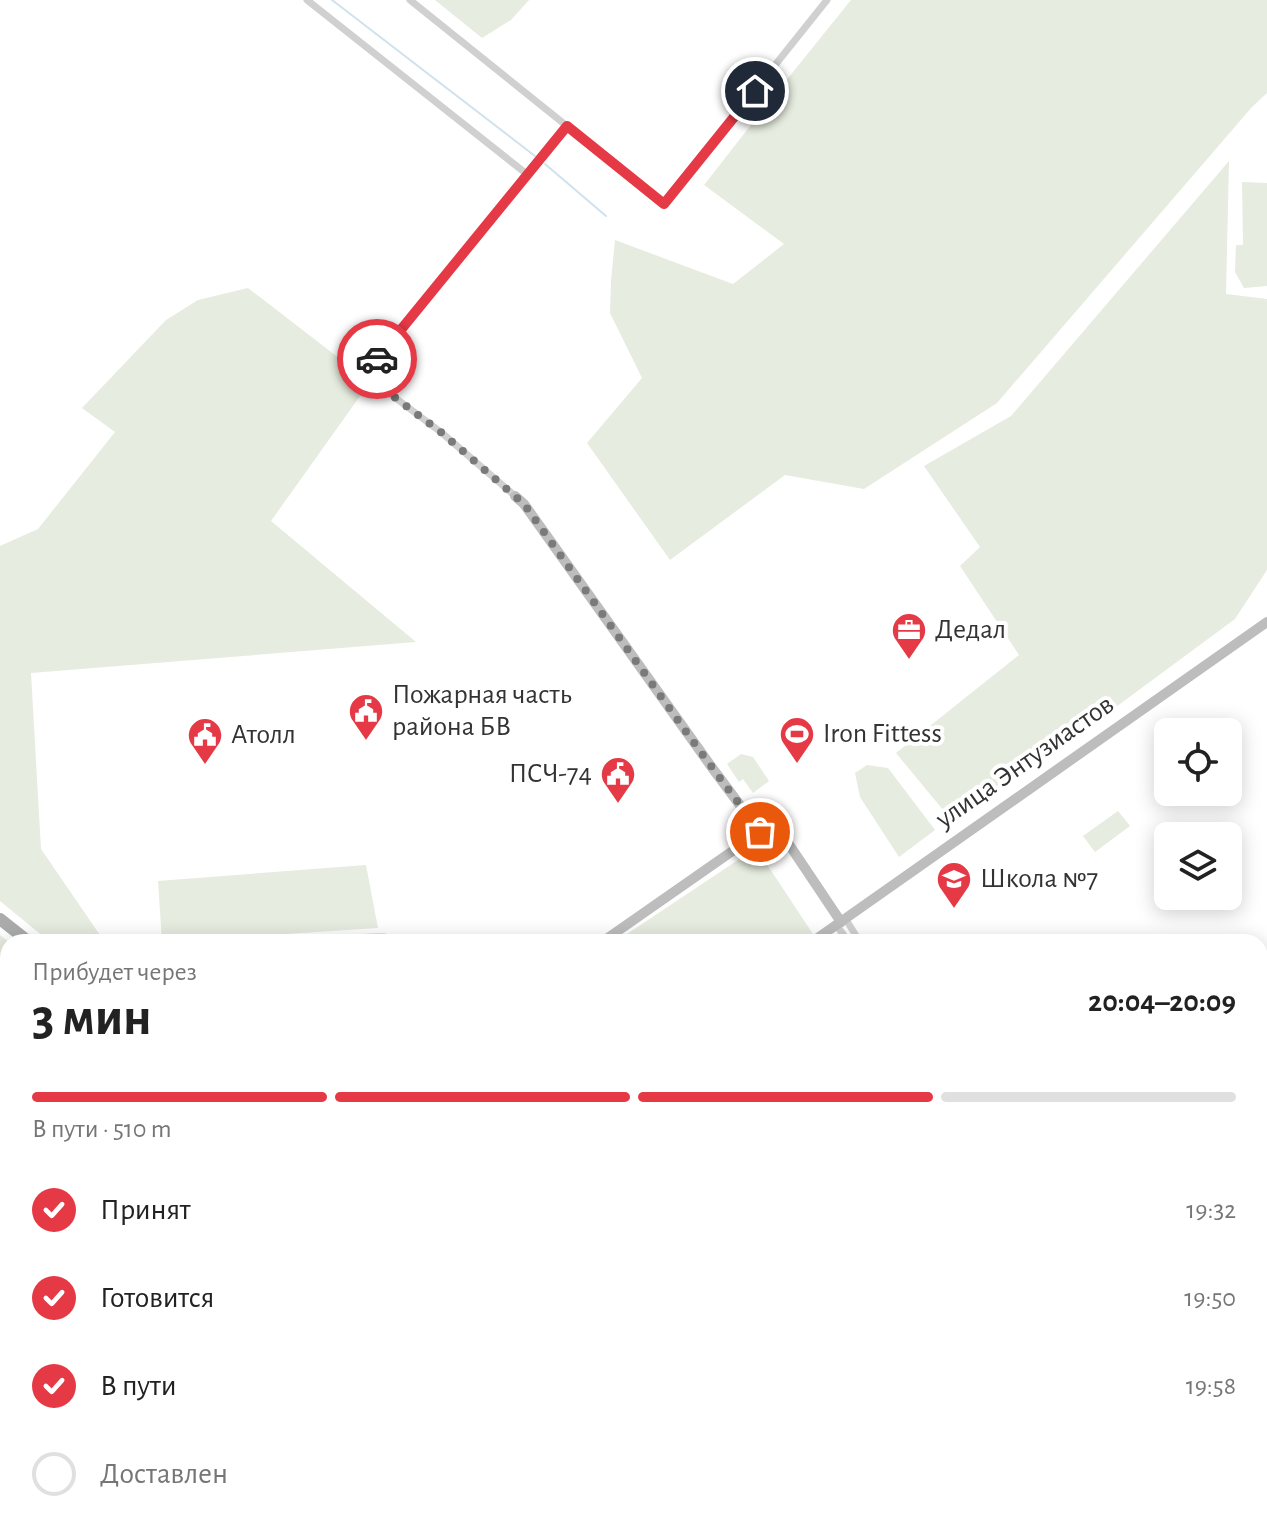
<!DOCTYPE html>
<html lang="ru">
<meta charset="utf-8">
<style>
:root{--surface:#fff;--page:#f2f2f2;--text:#222;--muted:#767676;--line:#e0e0e0;--accent:#e63946}
body{margin:0;font-family:"Alegreya Sans",sans-serif;background:var(--page);color:var(--text);height:100vh;display:flex;flex-direction:column;font-size:30px;white-space:nowrap}
*{box-sizing:border-box;margin:0}
p{font-size:26px;color:var(--muted)}
.icon{flex:none;width:44px;height:44px;fill:none;stroke:currentColor;stroke-width:2;stroke-linecap:round;stroke-linejoin:round}
.map{position:relative;flex:1;overflow:hidden}
.side{position:absolute;left:0px;top:934px;width:1268px;height:602px;display:flex;flex-direction:column;background:var(--surface);border-radius:24px 24px 0 0;box-shadow:0 4px 20px #0003}
.side>*{flex:none}
.fabs{position:absolute;left:1154px;top:718px;display:grid;gap:16px}
.fabs a{display:grid;place-items:center;width:88px;height:88px;border-radius:12px;background:var(--surface);box-shadow:0 4px 20px #0003;font-size:40px}
.pin{position:absolute;display:grid;place-items:center;width:68px;height:68px;color:#fff;margin:-34px;border:4px solid #fff;border-radius:50%;box-shadow:0 2px 8px #0007}
.courier{position:absolute;display:grid;place-items:center;width:80px;height:80px;margin:-40px;border:6px solid #e63946;border-radius:50%;background:#fff;color:#222;box-shadow:0 2px 10px #0007}
.headline em{font-style:normal;font-weight:600}
.headline div{display:flex;flex-direction:column-reverse}
.headline{display:flex;align-items:center;justify-content:space-between;height:136px;padding:0 32px}
h1{font-size:52px;font-weight:600;line-height:60px}
.bar{display:grid;grid-template-columns:repeat(4,1fr);gap:12px 8px;align-content:center;height:96px;padding:0 32px}
.bar i{height:10px;border-radius:6px;background:var(--line)}
.bar .on{background:var(--accent)}
.bar p{grid-column:span 4}
ol{padding:0 32px;list-style:none}
li{display:flex;align-items:center;gap:24px;height:88px}
li p{margin-inline-start:auto}
li .icon{padding:8px;border-radius:50%;background:var(--accent);color:#fff;stroke-width:4}
li:last-child{color:var(--muted)}
li i{width:44px;height:44px;border:4px solid var(--line);border-radius:50%}
.map>svg:first-child{display:block}
</style>
<div class="map">
<svg width="1267" height="1535" viewBox="0 0 1267 1535">
<rect width="100%" height="100%" fill="#fff"/>
<!-- green -->
<g fill="#e6ecdf">
<polygon points="435,0 529,0 511,20 482,38"/>
<polygon points="851,0 1267,0 1267,93 1252,107 997,403 864,489 785,475 670,560 587,443 642,378 610,313 611,281 615,240 733,284 784,244 704,185 772,98"/>
<polygon points="1229,161 1226,294 1267,299 1267,570 1235,619 1101,718 953,822 896,753 1019,655 960,566 980,547 924,466 1011,416"/>
<polygon points="1242,182 1267,183 1267,286 1244,288 1235,272 1236,245 1243,245"/>
<polygon points="248,288 370,382 271,521 416,642 31,673 41,849 102,938 90,942 50,942 0,901 0,546 38,529 115,432 82,408 166,320 198,300"/>
<polygon points="741,754 753,757 769,781 753,793 743,779 739,782 727,764"/>
<polygon points="867,765 888,768 935,830 899,857 860,797 855,773"/>
<polygon points="1118,811 1130,826 1095,852 1083,836"/>
<polygon points="756,848 813,934 802,942 615,942"/>
<polygon points="366,865 378,928 162,942 158,881"/>
<polygon points="0,935 9,942 8,1528 93,1528 82,1535 0,1535"/>
</g>
<g fill="none" stroke-linecap="round" stroke-linejoin="round">
<!-- stream -->
<g stroke="#cfe2ee" stroke-width="2">
<polyline points="332,0 535,156"/>
<polyline points="545,164 606,216"/>
<polyline points="0,1532 2,1535"/>
</g>
<!-- street -->
<g stroke="#d0d0d0" stroke-width="7">
<polyline points="307,0 528,175"/>
<polyline points="410,0 664,204 827,0"/>
<polyline points="515,496 442,433 365,375 567,126"/>
<polyline points="845,918 860,942"/>
<polyline points="836,925 849,942"/>
<polyline points="264,942 374,937 385,937 391,942"/>
<polyline points="1260,1504 1267,1507"/>
<polyline points="301,1535 311,1528"/>
</g>
<!-- secondary -->
<g stroke="#bdbdbd" stroke-width="10">
<polyline points="515,496 524,504 713,769 760,832"/>
<polyline points="602,942 774,822 841,922"/>
<polyline points="812,942 1267,622"/>
<polyline points="1260,1322 1267,1317"/>
<polyline points="957,1535 968,1528"/>
</g>
<!-- primary -->
<g stroke="#ababab" stroke-width="12">
<polyline points="0,919 29,942"/>
<polyline points="458,1528 463,1535"/>
</g>
</g>
<g fill="none" stroke-linecap="round" stroke-linejoin="round">
<!-- done -->
<polyline stroke="#7a7a7a" stroke-width="8" stroke-dasharray="0 14.4" points="377,359 365,375 442,433 524,504 697,747 760,832"/>
<!-- route -->
<polyline stroke="#e63946" stroke-width="10" points="377,359 567,126 664,204 755,91"/>
</g>
<!-- icons -->
<defs>
<g id="office-pin" transform="scale(1.8)"><path d="M0 17L-7.5 6A9.5 9.5 0 1 1 7.5 6Z" fill="#e63946" stroke="#fff"/><path d="M-6-3h4V-5.5h4V-3h4V5H-6ZM-1-4.5V-3h2v-1.5ZM-6 0V1H6V0Z" fill="#fff"/></g>
<g id="civic-pin" transform="scale(1.8)"><path d="M0 17L-7.5 6A9.5 9.5 0 1 1 7.5 6Z" fill="#e63946" stroke="#fff"/><path d="M-.6-6.5H3V-4.5H.6V-3L4-1V1h2V6H-6V1h2V-1L-.6-3ZM-1.2 2.5V6h2.4V2.5Z" fill="#fff"/></g>
<g id="stadium-pin" transform="scale(1.8)"><path d="M0 17L-7.5 6A9.5 9.5 0 1 1 7.5 6Z" fill="#e63946" stroke="#fff"/><path d="M0-5a6.5 5 0 1 0 0 10a6.5 5 0 1 0 0-10ZM-3.5-1.8h7v3.6h-7Z" fill="#fff"/></g>
<g id="school-pin" transform="scale(1.8)"><path d="M0 17L-7.5 6A9.5 9.5 0 1 1 7.5 6Z" fill="#e63946" stroke="#fff"/><path d="M0-5L7-2L0 1L-7-2ZM-4 1L0 2.5L4 1V4Q0 6-4 4Z" fill="#fff"/></g>
</defs>
<g fill-rule="evenodd">
<use href="#office-pin" x="909" y="630"/>
<use href="#civic-pin" x="366" y="711"/>
<use href="#stadium-pin" x="797" y="734"/>
<use href="#civic-pin" x="205" y="735"/>
<use href="#civic-pin" x="618" y="774"/>
<use href="#school-pin" x="954" y="879"/>
</g>
<g text-anchor="middle" dominant-baseline="central" stroke-width="8" stroke-linejoin="round" paint-order="stroke">
<!-- poi labels -->
<g font-size="28" fill="#333" stroke="#fff" text-anchor="start">
<text x="935" y="630">Дедал</text>
<text x="392" y="695">Пожарная часть<tspan x="392" dy="32">района БВ</tspan></text>
<text x="823" y="734">Iron Fittess</text>
<text x="231" y="735">Атолл</text>
<text x="592" y="774" text-anchor="end">ПСЧ-74</text>
<text x="980" y="879">Школа №7</text>
</g>
<!-- street labels -->
<g font-size="28" fill="#333" stroke="#fff">
<text transform="translate(1025 762) rotate(-35)">улица Энтузиастов</text>
</g>
</g>
</svg>
<div class="fabs">
<a><svg class="icon" aria-label="locate" viewBox="0 0 24 24"><circle cx="12" cy="12" r="6"/><path d="M12 2v4M12 18v4M2 12h4M18 12h4"/></svg></a>
<a><svg class="icon" aria-label="layers" viewBox="0 0 24 24"><path d="M12 4l9 5-9 5-9-5zM3 14l9 5 9-5"/></svg></a>
</div>
<div class="pin" style="left:760px;top:832px;background:#ea580c"><svg class="icon" aria-label="bag" viewBox="0 0 24 24"><path d="M5 8h14l-1 12H6zM9 8a3 3 0 0 1 6 0"/></svg></div>
<div class="pin" style="left:755px;top:91px;background:#1f2937"><svg class="icon" aria-label="home" viewBox="0 0 24 24"><path d="M3 11l9-7 9 7M6 9v11h12V9"/></svg></div>
<div class="courier" style="left:377px;top:359px"><svg class="icon" aria-label="car" viewBox="0 0 24 24"><path d="M5 17H2v-5l4-1 3-4h7l3 4 3 1v5h-3M9 17h6M6 11h13"/><circle cx="7" cy="17" r="2"/><circle cx="17" cy="17" r="2"/></svg></div>
<section class="side">
<div class="headline"><div><h1>3 мин</h1><p>Прибудет через</p></div><em>20:04–20:09</em></div>
<div class="bar"><i class="on"></i><i class="on"></i><i class="on"></i><i></i><p>В пути · 510 m</p></div>
<ol>
<li><svg class="icon" aria-label="check" viewBox="0 0 24 24"><path d="M5 12l5 5 9-10"/></svg>Принят<p>19:32</p></li>
<li><svg class="icon" aria-label="check" viewBox="0 0 24 24"><path d="M5 12l5 5 9-10"/></svg>Готовится<p>19:50</p></li>
<li><svg class="icon" aria-label="check" viewBox="0 0 24 24"><path d="M5 12l5 5 9-10"/></svg>В пути<p>19:58</p></li>
<li><i></i>Доставлен</li>
</ol>
</section>
</div>
